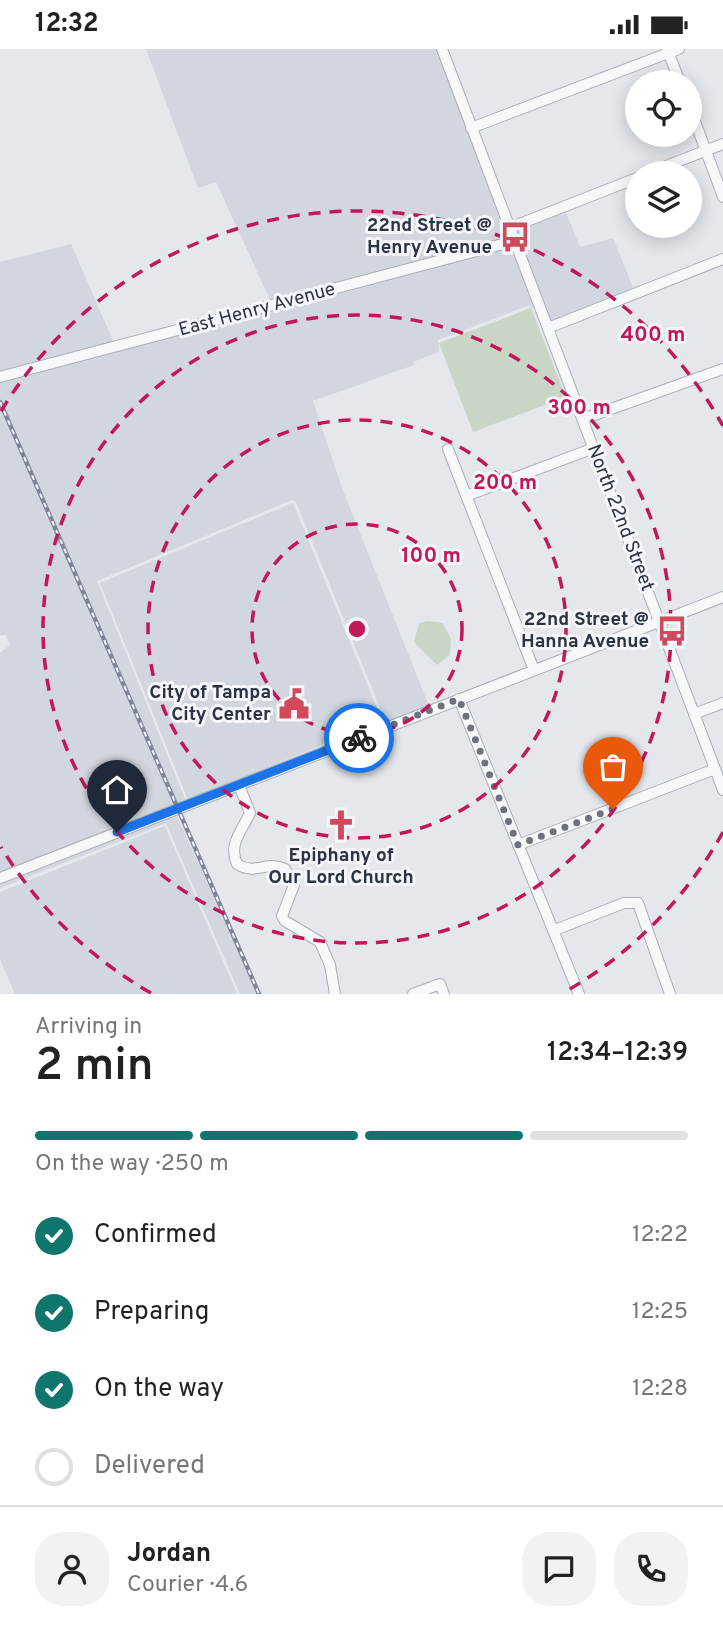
<!DOCTYPE html>
<meta charset="utf-8">
<style>
:root{--surface:#fff;--page:#f2f2f2;--text:#222;--muted:#767676;--line:#e0e0e0;--accent:#0f766e}
body{margin:0;font-family:Overpass,sans-serif;background:var(--page);color:var(--text);height:100vh;display:flex;flex-direction:column;font-size:26px;white-space:nowrap}
*{box-sizing:border-box;margin:0}
p{font-size:23px;color:var(--muted)}
.icon{flex:none;width:38px;height:38px;fill:none;stroke:currentColor;stroke-width:2;stroke-linecap:round;stroke-linejoin:round}
.map{position:relative;height:945px;overflow:hidden}
.side{display:flex;flex-direction:column;background:var(--surface);flex:1}
.side>*{flex:none}
.tools{position:absolute;left:625px;top:21px;display:grid;gap:14px}
.tools a{display:grid;place-items:center;width:77px;height:77px;border-radius:50%;background:var(--surface);box-shadow:0 4px 18px #0003;font-size:35px}
.pin{position:absolute;display:grid;place-items:center;width:60px;height:60px;color:#fff;margin:-72px -30px;border-radius:50% 50% 50% 0;rotate:-45deg;box-shadow:0 0 7px #0007}
.pin .icon{rotate:45deg}
.courier{position:absolute;display:grid;place-items:center;width:70px;height:70px;margin:-35px;border:5px solid #1a73e8;border-radius:50%;background:#fff;color:#222;box-shadow:0 2px 9px #0007}
.summary em{font-style:normal;font-weight:600}
.summary div{display:flex;flex-direction:column-reverse}
.summary{display:flex;align-items:center;justify-content:space-between;height:119px;padding:0 35px}
h1{font-size:46px;font-weight:600;line-height:52px}
.bar{display:grid;grid-template-columns:repeat(4,1fr);gap:10px 7px;align-content:center;height:84px;padding:0 35px}
.bar i{height:9px;border-radius:5px;background:var(--line)}
.bar .active{background:var(--accent)}
.bar p{grid-column:span 4}
.line{display:flex;align-items:center;gap:18px;padding:0 35px;border-top:2px solid var(--line)}
.line div{flex:1}
.round{display:grid;place-items:center;flex:none;width:74px;height:74px;border-radius:28px;background:var(--page)}
ol{padding:0 35px;list-style:none}
li{display:flex;align-items:center;gap:21px;height:77px}
li p{margin-inline-start:auto}
li .icon{padding:7px;border-radius:50%;background:var(--accent);color:#fff;stroke-width:4}
li:last-child{color:var(--muted)}
li i{width:38px;height:38px;border:4px solid var(--line);border-radius:50%}
.status{display:flex;justify-content:space-between;align-items:center;height:49px;padding:0 35px;background:var(--surface);direction:ltr}
.status svg{height:19px;fill:currentColor}
.map>svg:first-child{display:block}
</style>
<div class="status"><b>12:32</b><svg viewBox="0 0 49 12"><path d="M0 12V9h3v3zM5 12V6h3v6zM10 12V3h3v9zM15 12V0h3v12zM26 1h20v11H26zM47 4h2v5h-2z"/></svg></div>
<div class="map">
<svg width="723" height="945" viewBox="0 0 723 945">
<rect width="100%" height="100%" fill="#e4e7ec"/>
<!-- built -->
<g fill="#d2d6de">
<polygon points="146,0 438,0 509,189 271,253 216,133 198,139"/>
<polygon points="565,161 580,198 613,189 634,241 551,273 514,181"/>
<polygon points="71,195 114,294 0,324 0,213"/>
<polygon points="512,197 538,264 530,256 438,291 439,303 413,313 414,316 313,352 342,439 429,657 384,674 385,671 296,453 292,451 97,532 186,752 0,824 0,604 10,596 6,586 0,587 0,332"/>
<polygon points="293,454 382,671 188,751 100,534"/>
<polygon points="176,765 258,945 240,945 166,774 0,839 0,833"/>
<polygon points="165,777 237,945 15,945 0,910 0,843"/>
</g>
<!-- green -->
<g fill="#c9d6c5">
<polygon points="531,259 566,348 473,383 439,294"/>
<polygon points="428,572 443,574 451,590 450,606 437,616 414,593 419,574"/>
</g>
<g fill="none" stroke-linecap="round" stroke-linejoin="round">
<!-- minor casing -->
<g stroke="#a9aeb7" stroke-width="12">
<g id="minor">
<polyline points="442,0 723,741"/>
<polyline points="667,0 680,33"/>
<polyline points="690,59 723,148"/>
<polyline points="471,79 679,0"/>
<polyline points="648,124 723,95"/>
<polyline points="509,179 637,129"/>
<polyline points="548,279 723,210"/>
<polyline points="0,328 514,192"/>
<polyline points="583,370 723,320"/>
<polyline points="448,400 534,621"/>
<polyline points="466,447 594,399"/>
<polyline points="459,650 579,945"/>
<polyline points="694,665 723,654"/>
<path d="M239,736L250,764C242,782 228,795 237,815C256,827 266,811 285,820L294,836L282,867L285,872L320,893L330,916L335,945"/>
<polyline points="518,796 715,720"/>
<polyline points="0,829 723,548"/>
<polyline points="555,881 624,854 638,854 670,945"/>
<polyline points="413,945 440,935 444,945"/>
</g>
</g>
<!-- minor -->
<use href="#minor" stroke="#f7f8fa" stroke-width="10"/>
<!-- rail casing -->
<g stroke="#7d8696" stroke-width="4.5">
<polyline id="rail" points="0,353 259,945"/>
</g>
<!-- rail -->
<use href="#rail" stroke="#f4f6f9" stroke-width="2" stroke-dasharray="5" stroke-linecap="butt"/>
</g>
<g fill="none" stroke-linecap="round" stroke-linejoin="round">
<!-- done -->
<polyline stroke="#6c737f" stroke-width="7" stroke-dasharray="0 12.6" points="359,689 459,650 518,796 613,760"/>
<!-- route -->
<polyline stroke="#1a73e8" stroke-width="9" points="117,783 359,689"/>
</g>
<!-- distance rings -->
<g fill="none" stroke="#c2185b" stroke-width="3.5" stroke-dasharray="12 9">
<circle cx="357" cy="580" r="105"/>
<circle cx="357" cy="580" r="209"/>
<circle cx="357" cy="580" r="314"/>
<path d="M723 783A418 418 0 0 1 563 944M151 944A418 418 0 0 1 1 798M1 362A418 418 0 0 1 723 377"/>
</g>
<!-- icons -->
<defs>
<g id="bus-bare" transform="scale(2.415)"><path d="M-5-6H5V4H4V6H2V4H-2V6H-4V4H-5ZM-3.5-4V0h7V-4ZM-3.5 1.2v1.5H-2V1.2ZM2 1.2v1.5H3.5V1.2Z" fill="#d1495b" stroke="#f4f6f9" stroke-width="2.5" paint-order="stroke"/></g>
<g id="civic-bare" transform="scale(2.415)"><path d="M-.6-6.5H3V-4.5H.6V-3L4-1V1h2V6H-6V1h2V-1L-.6-3ZM-1.2 2.5V6h2.4V2.5Z" fill="#d1495b" stroke="#f4f6f9" stroke-width="2.5" paint-order="stroke"/></g>
<g id="church-bare" transform="scale(2.415)"><path d="M-1.2-6h2.4v3.5h3.3v2.4h-3.3V6h-2.4V-.1h-3.3v-2.4h3.3Z" fill="#d1495b" stroke="#f4f6f9" stroke-width="2.5" paint-order="stroke"/></g>
</defs>
<g fill-rule="evenodd">
<use href="#bus-bare" x="515" y="188"/>
<use href="#bus-bare" x="672" y="582"/>
<use href="#civic-bare" x="294" y="655"/>
<use href="#church-bare" x="341" y="776"/>
</g>
<g text-anchor="middle" dominant-baseline="central" stroke-width="6" stroke-linejoin="round" paint-order="stroke">
<!-- poi labels -->
<g font-size="19" font-weight="bold" fill="#2b3445" stroke="#f4f6f9" text-anchor="end">
<text x="492" y="177">22nd Street @<tspan x="492" dy="22">Henry Avenue</tspan></text>
<text x="649" y="571">22nd Street @<tspan x="649" dy="22">Hanna Avenue</tspan></text>
<text x="271" y="644">City of Tampa<tspan x="271" dy="22">City Center</tspan></text>
<text x="341" y="807" text-anchor="middle">Epiphany of<tspan x="341" dy="22">Our Lord Church</tspan></text>
</g>
<!-- street labels -->
<g font-size="19" fill="#2b3445" stroke="#f4f6f9">
<text transform="translate(257 261) rotate(-15)">East Henry Avenue</text>
<text transform="translate(620 469) rotate(69)">North 22nd Street</text>
</g>
</g>
<circle cx="357" cy="580" r="10" fill="#c2185b" stroke="#f4f6f9" stroke-width="3.5"/>
<g font-size="21" text-anchor="middle" font-weight="bold" fill="#c2185b" stroke="#f4f6f9" stroke-width="6" stroke-linejoin="round" paint-order="stroke">
<text x="653" y="292">400 m</text>
<text x="579" y="365">300 m</text>
<text x="505" y="440">200 m</text>
<text x="431" y="513">100 m</text>
</g>
</svg>
<div class="tools">
<a><svg class="icon" aria-label="locate" viewBox="0 0 24 24"><circle cx="12" cy="12" r="6"/><path d="M12 2v4M12 18v4M2 12h4M18 12h4"/></svg></a>
<a><svg class="icon" aria-label="layers" viewBox="0 0 24 24"><path d="M12 4l9 5-9 5-9-5zM3 14l9 5 9-5"/></svg></a>
</div>
<div class="pin" style="left:613px;top:760px;background:#ea580c"><svg class="icon" aria-label="bag" viewBox="0 0 24 24"><path d="M5 8h14l-1 12H6zM9 8a3 3 0 0 1 6 0"/></svg></div>
<div class="pin" style="left:117px;top:783px;background:#1f2937"><svg class="icon" aria-label="home" viewBox="0 0 24 24"><path d="M3 11l9-7 9 7M6 9v11h12V9"/></svg></div>
<div class="courier" style="left:359px;top:689px"><svg class="icon" aria-label="bike" viewBox="0 0 24 24"><circle cx="6" cy="16" r="4"/><circle cx="18" cy="16" r="4"/><path d="M6 16l4-8h5l3 8M10 8l3 8H6M13 5h3"/></svg></div>
</div>
<section class="side">
<div class="summary"><div><h1>2 min</h1><p>Arriving in</p></div><em>12:34–12:39</em></div>
<div class="bar"><i class="active"></i><i class="active"></i><i class="active"></i><i></i><p>On the way · 250 m</p></div>
<ol>
<li><svg class="icon" aria-label="check" viewBox="0 0 24 24"><path d="M5 12l5 5 9-10"/></svg>Confirmed<p>12:22</p></li>
<li><svg class="icon" aria-label="check" viewBox="0 0 24 24"><path d="M5 12l5 5 9-10"/></svg>Preparing<p>12:25</p></li>
<li><svg class="icon" aria-label="check" viewBox="0 0 24 24"><path d="M5 12l5 5 9-10"/></svg>On the way<p>12:28</p></li>
<li><i></i>Delivered</li>
</ol>
<div class="line" style="height:126px"><a class="round"><svg class="icon" aria-label="person" viewBox="0 0 24 24"><circle cx="12" cy="8" r="4"/><path d="M4 21q1-7 8-7t8 7"/></svg></a><div><b>Jordan</b><p>Courier · 4.6</p></div><a class="round"><svg class="icon" aria-label="chat" viewBox="0 0 24 24"><path d="M4 5h16v11H9l-5 4z"/></svg></a><a class="round"><svg class="icon" aria-label="phone" viewBox="0 0 24 24"><path d="M5 4h4l2 5-3 2q2 4 5 5l2-3 5 2v4C11 20 4 13 5 4z"/></svg></a></div>
</section>
